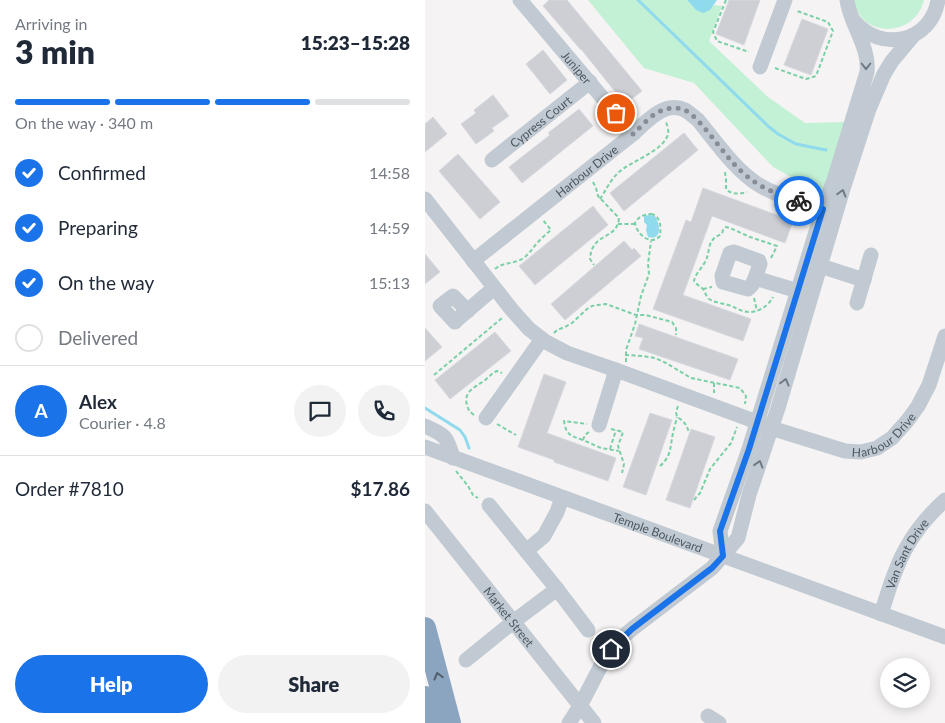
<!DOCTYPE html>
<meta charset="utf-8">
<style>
:root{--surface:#fff;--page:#f2f2f3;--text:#1f2937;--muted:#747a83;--line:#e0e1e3;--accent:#1a73e8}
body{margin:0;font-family:Lato,sans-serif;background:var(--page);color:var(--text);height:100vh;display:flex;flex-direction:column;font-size:19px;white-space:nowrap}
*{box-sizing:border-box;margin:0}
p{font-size:16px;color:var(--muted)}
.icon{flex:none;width:28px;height:28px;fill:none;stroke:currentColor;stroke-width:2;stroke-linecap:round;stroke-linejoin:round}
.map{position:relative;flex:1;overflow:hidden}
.sheet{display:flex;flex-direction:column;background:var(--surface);width:425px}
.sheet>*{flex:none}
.fabs{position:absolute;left:455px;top:658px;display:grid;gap:10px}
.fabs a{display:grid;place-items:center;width:50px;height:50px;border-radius:50%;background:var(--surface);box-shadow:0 2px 12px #0003;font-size:25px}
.pin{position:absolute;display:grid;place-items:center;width:42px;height:42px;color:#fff;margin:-21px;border:2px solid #fff;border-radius:50%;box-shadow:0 1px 5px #0007}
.courier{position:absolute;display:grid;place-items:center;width:50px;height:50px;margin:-25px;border:4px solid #1a73e8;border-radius:50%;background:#fff;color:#222;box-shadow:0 1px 6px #0007}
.head em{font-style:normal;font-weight:800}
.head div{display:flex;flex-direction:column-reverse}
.head{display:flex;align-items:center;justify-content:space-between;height:85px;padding:0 15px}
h1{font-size:32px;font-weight:800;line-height:38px}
.bar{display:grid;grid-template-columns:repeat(4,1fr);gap:8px 5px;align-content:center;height:60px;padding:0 15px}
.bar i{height:6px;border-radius:4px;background:var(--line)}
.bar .on{background:var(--accent)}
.bar p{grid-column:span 4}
.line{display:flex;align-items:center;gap:12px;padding:0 15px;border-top:1px solid var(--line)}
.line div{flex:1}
.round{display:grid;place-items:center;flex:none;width:52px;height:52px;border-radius:26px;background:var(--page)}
ol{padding:0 15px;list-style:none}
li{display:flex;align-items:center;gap:15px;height:55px}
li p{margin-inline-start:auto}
li .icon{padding:5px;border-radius:50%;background:var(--accent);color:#fff;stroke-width:4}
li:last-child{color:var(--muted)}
li i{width:28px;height:28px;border:2px solid var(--line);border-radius:50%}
.button{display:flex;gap:10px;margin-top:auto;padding:10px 15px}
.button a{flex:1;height:58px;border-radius:30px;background:var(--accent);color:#fff;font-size:20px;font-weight:800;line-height:58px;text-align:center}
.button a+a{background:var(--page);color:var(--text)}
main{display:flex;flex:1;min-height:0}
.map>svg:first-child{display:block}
</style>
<main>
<section class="sheet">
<div class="head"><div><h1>3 min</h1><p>Arriving in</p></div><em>15:23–15:28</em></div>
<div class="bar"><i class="on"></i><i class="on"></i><i class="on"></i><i></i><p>On the way · 340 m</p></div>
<ol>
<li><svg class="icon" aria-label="check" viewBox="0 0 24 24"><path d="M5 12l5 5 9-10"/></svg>Confirmed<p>14:58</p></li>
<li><svg class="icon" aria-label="check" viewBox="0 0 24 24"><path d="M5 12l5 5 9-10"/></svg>Preparing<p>14:59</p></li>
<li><svg class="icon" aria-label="check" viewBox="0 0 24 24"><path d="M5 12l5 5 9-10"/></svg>On the way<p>15:13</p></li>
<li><i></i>Delivered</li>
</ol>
<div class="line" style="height:90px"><b class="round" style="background:var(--accent);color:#fff">A</b><div><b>Alex</b><p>Courier · 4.8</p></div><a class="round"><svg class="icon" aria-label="chat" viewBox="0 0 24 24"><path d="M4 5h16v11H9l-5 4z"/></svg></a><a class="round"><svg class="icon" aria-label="phone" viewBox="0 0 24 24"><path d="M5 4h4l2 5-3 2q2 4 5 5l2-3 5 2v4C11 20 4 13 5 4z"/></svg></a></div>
<div class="line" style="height:65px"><div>Order #7810</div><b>$17.86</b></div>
<div class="button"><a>Help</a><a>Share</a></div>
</section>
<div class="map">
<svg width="520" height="723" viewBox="0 0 520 723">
<rect width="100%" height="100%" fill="#f5f3f3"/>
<!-- green -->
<g fill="#c3f1d5">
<polygon points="163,0 262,0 268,7 275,12 284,10 289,5 297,6 284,41 343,97 380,123 422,122 399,195 348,167 269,83 219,68"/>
<path d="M429,0H499C490,38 435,39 429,0Z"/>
</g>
<!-- water -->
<g fill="#90daee">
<polygon points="262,0 292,0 285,10 278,13 271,10"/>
<path d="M224,215L230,216C235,224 238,241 223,237L221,230L222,225L219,222V216Z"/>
</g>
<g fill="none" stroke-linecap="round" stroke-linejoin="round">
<!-- stream -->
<g stroke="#90daee" stroke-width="3">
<polyline points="213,0 343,126 353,134 371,144 401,150"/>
<polyline points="0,408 35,430 40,437 44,448"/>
</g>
</g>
<!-- building -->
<g fill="#cdcfd5" stroke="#d7d9de">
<polygon points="124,0 142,0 217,91 200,104 156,49 156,50 118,6"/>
<polygon points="304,0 335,0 319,45 291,34"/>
<polygon points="377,19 403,29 386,75 359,65"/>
<polygon points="118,50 142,80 125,94 101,64"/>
<polygon points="68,95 84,116 67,128 69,131 51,144 36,124 51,113 49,110"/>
<polygon points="154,109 168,126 97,183 84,167 125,135 123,133"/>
<polygon points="8,117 22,134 0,152 0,124"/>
<polygon points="259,133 273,150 199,211 185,193"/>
<polygon points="33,154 75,202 55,219 14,171"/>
<polygon points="278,188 368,221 360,243 287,216 258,295 326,319 318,341 228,309 261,220 266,222"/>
<polygon points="168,206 183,225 110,285 94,266"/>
<polygon points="199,241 207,250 209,248 216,256 140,320 126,304"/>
<polygon points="0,254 15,272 0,284"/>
<polygon points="214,324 313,359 305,380 214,349 218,338 210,336"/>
<polygon points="0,328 17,347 0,361"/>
<polygon points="70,332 86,351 25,399 10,380"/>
<polygon points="119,374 141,382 122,433 191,458 183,481 129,462 129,460 93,447"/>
<polygon points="225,413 247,420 221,495 198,487"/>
<polygon points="266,429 290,437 265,508 241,500"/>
</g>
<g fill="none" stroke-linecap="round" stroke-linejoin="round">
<!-- path -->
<g stroke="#7ad0a6" stroke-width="2" stroke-dasharray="4 2.5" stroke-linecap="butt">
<polyline points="301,0 288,32 292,41 324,52"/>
<polyline points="350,68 381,79 391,76 408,31 403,22 372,11"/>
<path d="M300,172L301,180V189C307,195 314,194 322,192"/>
<path d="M168,182L171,188L173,196L194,218C192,241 167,231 165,259L169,265"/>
<path d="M175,199C181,190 186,179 194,172C206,161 239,151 243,134C244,130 242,125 241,122"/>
<path d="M226,214C236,216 236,227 235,236C226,246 212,235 210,223C214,216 218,215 226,214Z"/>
<polyline points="193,224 210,224"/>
<path d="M346,258L352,246L325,237L305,228L301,227L298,230L297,234C292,236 289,237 287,241C283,246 284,254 281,260C278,267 270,274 269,281C272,285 275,286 278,289C280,292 281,296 284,299C290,303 297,303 303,305C309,306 313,310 318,311C330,315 343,307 348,297"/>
<path d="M70,269C78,262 88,264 97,259C104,255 108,247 114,241C118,237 122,233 126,230L118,220"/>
<polyline points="278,289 287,287"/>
<polyline points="329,298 332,311"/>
<polyline points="129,333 132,330 140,327 147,323 162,309 167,306 173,305 181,304 211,315 221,315 247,322 251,328 251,335"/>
<polyline points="200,355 218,356 230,358 241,363 266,378 315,388 321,396 320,404"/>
<polyline points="201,362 201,350 210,324 216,296 224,274 223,264 226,241"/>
<polyline points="9,375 77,318"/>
<polyline points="289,383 289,393"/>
<path d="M253,406L251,412L252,417C259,421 262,425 264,433"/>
<path d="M49,415C45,412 43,410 42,405C38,392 50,387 59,381C64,377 67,373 72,371L77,373"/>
<polyline points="72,424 91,435"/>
<polyline points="186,429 198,432 193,446 199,464 197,473"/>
<polyline points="164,432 160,435 158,440 176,448 194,451"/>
<path d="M158,440C146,436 141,435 139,421L162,424"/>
<polyline points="185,449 191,430"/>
<path d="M235,466C247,456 245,446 248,433C249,428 251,422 252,417"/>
<polyline points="31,471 43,486 48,495 53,498"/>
<polyline points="269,500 275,493 285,469 306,443 312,427"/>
</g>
<!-- minor -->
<g stroke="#c1cad2" stroke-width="15">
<path id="s1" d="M95,0L208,134"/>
<path d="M429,21C456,53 506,43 513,0"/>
<polyline points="335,67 360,0"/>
<path id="s2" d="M67,160L165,82"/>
<path id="s3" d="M0,199L87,310L104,329L121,342L142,353L191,370L332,422L346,428L420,451L436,452L452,448L467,438L483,420L493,406L504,385L520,336"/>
<path id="s4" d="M48,261L208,134C221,122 240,100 260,110C265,113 269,117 273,120C291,142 310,170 334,185C356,198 383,204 407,212"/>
<polyline points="386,263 439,280"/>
<polyline points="330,278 327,285 323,289 298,282 297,276 305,253 309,252 334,261 335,264 330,278 383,294"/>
<polyline points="432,303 446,255"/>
<polyline points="43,311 28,296 15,306 30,322 34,318 69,288"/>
<polyline points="61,418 117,339"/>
<polyline points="174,425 191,370"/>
<path d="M0,426C20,435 22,436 28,458"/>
<path id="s5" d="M0,447L520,637"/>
<path id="s6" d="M0,511L169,723"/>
<polyline points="101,551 119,536 132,512 137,498"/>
<path d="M298,556L295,531L324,449L398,209L409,180L442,72C445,47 425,24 422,0"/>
<polyline points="132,589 163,630"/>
<path id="s7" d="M456,614C461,599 465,584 471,570C481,543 499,519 520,500"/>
<polyline points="41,660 88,622 132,589 64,505"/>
<polyline points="283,716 294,723"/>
<polyline points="144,723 155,706 180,658 192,642 207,629 287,568 313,538 324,495 353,408 418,189 444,109 459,74 467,61 488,36"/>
</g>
<!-- highway -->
<g stroke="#8ba5c1" stroke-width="22">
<polyline points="0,628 25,723"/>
<polyline points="0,697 8,723"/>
</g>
</g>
<!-- one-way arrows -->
<defs><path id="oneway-chevron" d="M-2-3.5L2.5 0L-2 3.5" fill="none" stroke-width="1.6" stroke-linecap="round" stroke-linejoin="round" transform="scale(1.25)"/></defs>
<g stroke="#6e7983">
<use href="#oneway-chevron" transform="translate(441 66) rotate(90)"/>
<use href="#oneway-chevron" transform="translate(417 193) rotate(-74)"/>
<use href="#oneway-chevron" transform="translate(360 382) rotate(-75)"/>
<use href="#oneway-chevron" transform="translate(334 464) rotate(-73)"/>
</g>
<use stroke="#505e6b" href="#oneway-chevron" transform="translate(13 676) rotate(-105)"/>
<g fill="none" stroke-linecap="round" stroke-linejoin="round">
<!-- done -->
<path stroke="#868d94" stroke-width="5" stroke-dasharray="0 9" d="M191,113L208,134C217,126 226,114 238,110C244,108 254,107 260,110C269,115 276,124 282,131C294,145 304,160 317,172C333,187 353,195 374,201"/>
<!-- route -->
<polyline stroke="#1a73e8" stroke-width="6" points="186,649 207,629 287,568 298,556 295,531 324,449 398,209 374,201"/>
</g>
<g text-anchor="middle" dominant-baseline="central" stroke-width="4" stroke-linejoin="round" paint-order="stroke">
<!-- street labels -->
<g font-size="12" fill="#4a5661" stroke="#fff">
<text stroke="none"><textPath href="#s1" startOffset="88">Juniper</textPath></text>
<text stroke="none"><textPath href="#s2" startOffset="62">Cypress Court</textPath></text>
<text stroke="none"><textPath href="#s4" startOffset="145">Harbour Drive</textPath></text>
<text stroke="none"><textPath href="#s3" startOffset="551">Harbour Drive</textPath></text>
<text stroke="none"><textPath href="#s5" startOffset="248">Temple Boulevard</textPath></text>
<text stroke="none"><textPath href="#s7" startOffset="66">Van Sant Drive</textPath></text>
<text stroke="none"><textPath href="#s6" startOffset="135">Market Street</textPath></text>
</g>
</g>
</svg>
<div class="fabs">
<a><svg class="icon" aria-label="layers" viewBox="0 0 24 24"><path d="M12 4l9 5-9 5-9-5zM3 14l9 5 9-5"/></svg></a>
</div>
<div class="pin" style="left:191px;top:113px;background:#ea580c"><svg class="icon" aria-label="bag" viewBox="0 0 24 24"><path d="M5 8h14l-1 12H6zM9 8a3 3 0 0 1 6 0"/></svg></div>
<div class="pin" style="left:186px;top:649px;background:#1f2937"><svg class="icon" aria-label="home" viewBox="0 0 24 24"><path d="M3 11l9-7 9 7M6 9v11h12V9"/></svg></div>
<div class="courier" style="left:374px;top:201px"><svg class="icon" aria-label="bike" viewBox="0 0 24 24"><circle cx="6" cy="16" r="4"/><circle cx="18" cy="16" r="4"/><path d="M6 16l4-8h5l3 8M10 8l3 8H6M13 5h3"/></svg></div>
</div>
</main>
